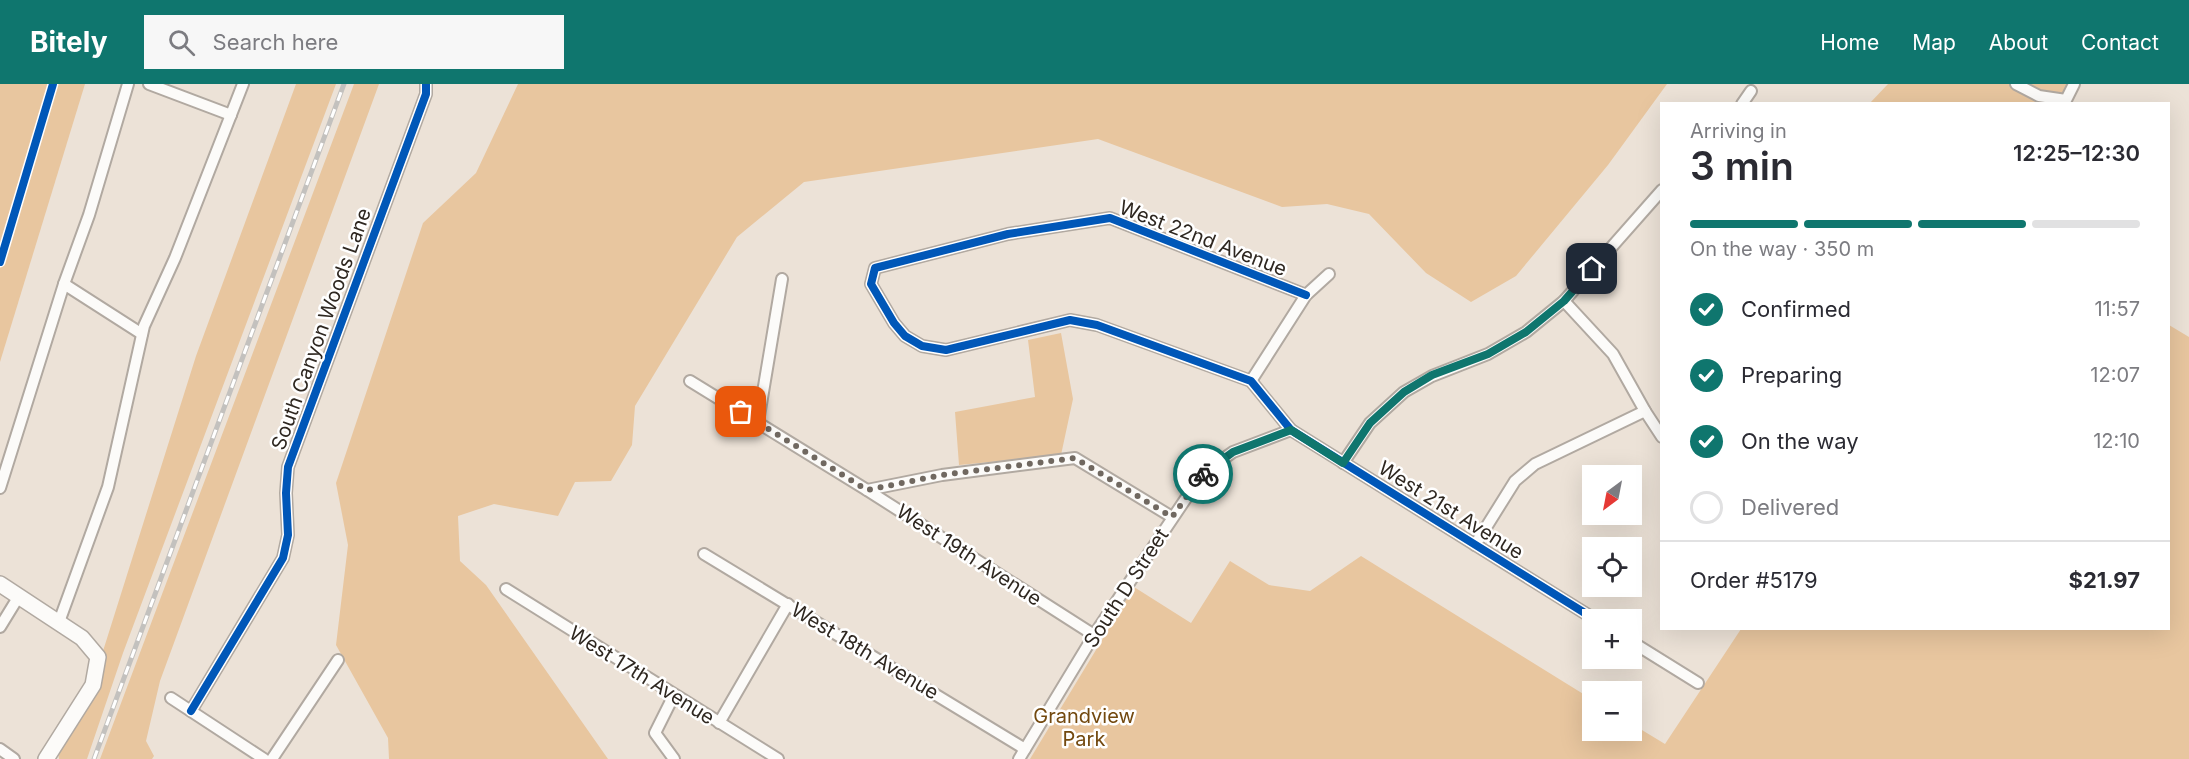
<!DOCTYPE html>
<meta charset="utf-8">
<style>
:root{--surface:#fff;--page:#f7f7f7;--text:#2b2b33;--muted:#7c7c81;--line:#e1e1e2;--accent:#0f766e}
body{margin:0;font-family:Inter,sans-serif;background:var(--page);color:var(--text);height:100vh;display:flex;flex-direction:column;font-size:22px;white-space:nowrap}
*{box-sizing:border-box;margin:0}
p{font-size:20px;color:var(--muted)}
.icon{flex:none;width:33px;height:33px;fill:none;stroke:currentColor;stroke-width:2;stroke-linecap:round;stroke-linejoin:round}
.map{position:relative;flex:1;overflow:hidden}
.details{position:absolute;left:1660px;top:18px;width:510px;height:528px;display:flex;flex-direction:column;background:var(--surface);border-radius:0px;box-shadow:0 6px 24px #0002}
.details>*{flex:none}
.needle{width:39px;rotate:212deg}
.fabs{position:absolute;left:1582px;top:381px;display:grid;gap:12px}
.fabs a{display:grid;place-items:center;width:60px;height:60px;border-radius:0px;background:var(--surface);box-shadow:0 6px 24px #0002;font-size:30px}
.pin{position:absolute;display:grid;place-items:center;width:51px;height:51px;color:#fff;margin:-26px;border-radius:12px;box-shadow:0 3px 9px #0006}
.courier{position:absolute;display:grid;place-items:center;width:60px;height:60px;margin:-30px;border:4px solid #0f766e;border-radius:50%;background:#fff;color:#222;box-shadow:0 2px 8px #0007}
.overview em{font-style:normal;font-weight:600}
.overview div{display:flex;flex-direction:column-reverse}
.overview{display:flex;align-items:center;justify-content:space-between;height:102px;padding:0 30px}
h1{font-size:39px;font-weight:600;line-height:45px}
.bar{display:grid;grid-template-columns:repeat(4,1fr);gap:9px 6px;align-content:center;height:72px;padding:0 30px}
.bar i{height:8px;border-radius:4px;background:var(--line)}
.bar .current{background:var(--accent)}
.bar p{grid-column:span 4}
.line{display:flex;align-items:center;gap:15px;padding:0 30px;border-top:2px solid var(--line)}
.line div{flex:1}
ol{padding:0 30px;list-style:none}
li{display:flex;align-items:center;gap:18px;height:66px}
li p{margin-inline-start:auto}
li .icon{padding:6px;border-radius:50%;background:var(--accent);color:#fff;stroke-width:4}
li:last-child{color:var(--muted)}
li i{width:33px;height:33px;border:3px solid var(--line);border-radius:50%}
header{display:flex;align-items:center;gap:36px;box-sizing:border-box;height:84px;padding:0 30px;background:var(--accent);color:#fff}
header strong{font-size:28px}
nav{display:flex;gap:33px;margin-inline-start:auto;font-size:21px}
.search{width:420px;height:54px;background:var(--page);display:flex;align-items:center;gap:15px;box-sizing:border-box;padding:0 21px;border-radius:0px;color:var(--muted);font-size:22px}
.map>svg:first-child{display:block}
</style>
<header>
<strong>Bitely</strong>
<div class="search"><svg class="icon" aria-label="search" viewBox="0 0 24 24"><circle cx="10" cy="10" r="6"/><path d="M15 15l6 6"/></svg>Search here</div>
<nav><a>Home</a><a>Map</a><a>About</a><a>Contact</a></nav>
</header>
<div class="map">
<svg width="2189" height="675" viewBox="0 0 2189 675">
<rect width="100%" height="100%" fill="#ece2d7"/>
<!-- green -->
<g fill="#e8c69f">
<polygon points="0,0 85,0 0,278"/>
<polygon points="296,0 336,0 123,569 87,675 59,675 58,669 95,610 105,571 103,567 196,272"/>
<polygon points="354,0 379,0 160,597 146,657 154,672 152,675 100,675"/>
<polygon points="518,0 1667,0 1608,81 1516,192 1471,218 1426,189 1369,130 1327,120 1282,123 1098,55 804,98 737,153 635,322 632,361 611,397 575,398 558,432 494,420 458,432 460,477 486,501 608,675 389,675 388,654 336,561 348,461 336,399 423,139 476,89"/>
<polygon points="1888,0 2074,0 2063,19 1869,20"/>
<polygon points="2169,241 2189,253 2189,675 1030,675 1134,503 1191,539 1230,477 1269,501 1310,507 1361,472 1593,616 1593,646 1632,646 1632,640 1665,660 1741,545 2169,544"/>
<polygon points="1061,249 1073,315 1061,371 959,381 955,328 1035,313 1028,256"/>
</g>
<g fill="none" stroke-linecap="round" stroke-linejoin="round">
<!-- street casing -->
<g stroke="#b1a9a1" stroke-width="14">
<g id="street">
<polyline points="149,0 231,31"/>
<polyline points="2016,0 2039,12 2066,16 2074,0"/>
<polyline points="1742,20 1751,7"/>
<polyline points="64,200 142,250"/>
<polyline points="1306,211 1110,134 1008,150 875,184 871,200 894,239 905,252 922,262 946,266 1070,236 1097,241 1251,297 1291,346 1596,536"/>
<polyline points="1564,217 1613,270 1645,327 1662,353"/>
<polyline points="690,297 867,406 1094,551"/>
<polyline points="1251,297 1306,211 1329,190"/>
<polyline points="758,338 782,195"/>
<polyline points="1343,379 1370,339 1404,308 1432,292 1488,270 1526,248 1564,217 1662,106"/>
<polyline points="0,404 64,200 89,131 128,0"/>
<polyline points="867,406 942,391 1075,374 1172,433"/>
<polyline points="1475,461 1515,397 1535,380 1645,327"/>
<polyline points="704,470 1025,665"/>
<polyline points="506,505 778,675"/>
<polyline points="59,538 108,403 144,242 175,174 243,0"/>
<polyline points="0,543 19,512"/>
<polyline points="1632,558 1698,599"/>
<polyline points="171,614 264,675"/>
<polyline points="191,627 283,474 288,451 286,409 288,383 426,10 426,0"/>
<polyline points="719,639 788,520"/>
<polyline points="0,665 14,675"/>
<polyline points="272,675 338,576"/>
<polyline points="674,675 655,649 674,611"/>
<polyline points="1019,675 1094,551 1199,395 1213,382 1233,368 1291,346"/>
</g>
</g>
<!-- secondary casing -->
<g stroke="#b1a9a1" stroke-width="18">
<polyline id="secondary" points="0,500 82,554 98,573 93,601 46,675"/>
</g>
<!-- street -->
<use href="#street" stroke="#fcfbf9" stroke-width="10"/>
<!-- secondary -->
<use href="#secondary" stroke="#fcfbf9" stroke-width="15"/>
<!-- rail casing -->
<g stroke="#c3c1be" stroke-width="5">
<polyline id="rail" points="94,675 344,0"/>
</g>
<!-- rail -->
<use href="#rail" stroke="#fff" stroke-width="3" stroke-dasharray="9" stroke-linecap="butt"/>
<!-- cycleway casing -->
<g stroke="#fff" stroke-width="11">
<g id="cycleway">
<polyline points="0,178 53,0"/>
<polyline points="1306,211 1110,134 1008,150 875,184 871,200 894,239 905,252 922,262 946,266 1070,236 1097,241 1251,297 1291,346 1596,536"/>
<polyline points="191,627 283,474 288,451 286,409 288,383 426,10 426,0"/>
</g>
</g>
<!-- cycleway -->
<use href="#cycleway" stroke="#0057b8" stroke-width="8"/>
</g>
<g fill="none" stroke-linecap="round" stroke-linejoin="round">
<!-- done -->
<polyline stroke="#706860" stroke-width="6" stroke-dasharray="0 10.8" points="741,328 867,406 942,391 1075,374 1172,433 1203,390"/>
<!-- route -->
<polyline stroke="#0f766e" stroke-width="8" points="1203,390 1233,368 1291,346 1343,379 1370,339 1404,308 1432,291 1488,270 1526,248 1564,217 1592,185"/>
</g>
<g text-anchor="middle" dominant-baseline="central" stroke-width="5" stroke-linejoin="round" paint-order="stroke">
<!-- street labels -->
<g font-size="20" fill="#2e2720" stroke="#fff">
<text transform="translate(1203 154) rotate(21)">West 22nd Avenue</text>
<text transform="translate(321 245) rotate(-70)">South Canyon Woods Lane</text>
<text transform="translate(1451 426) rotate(32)">West 21st Avenue</text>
<text transform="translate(969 471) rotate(33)">West 19th Avenue</text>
<text transform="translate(1126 504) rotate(-57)">South D Street</text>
<text transform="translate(865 567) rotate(31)">West 18th Avenue</text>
<text transform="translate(642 591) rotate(32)">West 17th Avenue</text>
</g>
<!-- park labels -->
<g font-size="20" fill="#73490f" stroke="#fff">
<text x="1084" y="632">Grandview<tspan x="1084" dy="23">Park</tspan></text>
</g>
</g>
</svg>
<div class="fabs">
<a><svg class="needle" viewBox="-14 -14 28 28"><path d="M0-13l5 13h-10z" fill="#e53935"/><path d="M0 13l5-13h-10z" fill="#7c7c81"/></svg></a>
<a><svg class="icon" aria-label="locate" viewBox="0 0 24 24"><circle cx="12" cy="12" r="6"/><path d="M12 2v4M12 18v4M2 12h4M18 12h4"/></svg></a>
<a>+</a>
<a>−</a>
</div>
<div class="pin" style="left:741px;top:328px;background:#ea580c"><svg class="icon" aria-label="bag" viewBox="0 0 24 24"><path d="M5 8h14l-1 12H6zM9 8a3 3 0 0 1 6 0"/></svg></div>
<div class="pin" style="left:1592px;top:185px;background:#1f2937"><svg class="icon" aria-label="home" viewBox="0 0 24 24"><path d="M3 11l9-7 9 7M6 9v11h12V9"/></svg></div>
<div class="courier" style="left:1203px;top:390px"><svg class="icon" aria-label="bike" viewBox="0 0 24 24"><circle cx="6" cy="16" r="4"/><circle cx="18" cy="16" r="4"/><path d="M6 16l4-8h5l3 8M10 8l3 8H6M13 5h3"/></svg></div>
<section class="details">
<div class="overview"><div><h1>3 min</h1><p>Arriving in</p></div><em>12:25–12:30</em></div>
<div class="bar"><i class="current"></i><i class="current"></i><i class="current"></i><i></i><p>On the way · 350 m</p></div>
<ol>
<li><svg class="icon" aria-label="check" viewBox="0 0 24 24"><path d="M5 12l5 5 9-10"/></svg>Confirmed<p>11:57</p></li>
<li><svg class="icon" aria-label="check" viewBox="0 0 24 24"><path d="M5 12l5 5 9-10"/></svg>Preparing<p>12:07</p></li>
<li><svg class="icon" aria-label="check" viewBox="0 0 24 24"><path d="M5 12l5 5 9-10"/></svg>On the way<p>12:10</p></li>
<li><i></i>Delivered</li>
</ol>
<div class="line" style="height:78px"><div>Order #5179</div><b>$21.97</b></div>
</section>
</div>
